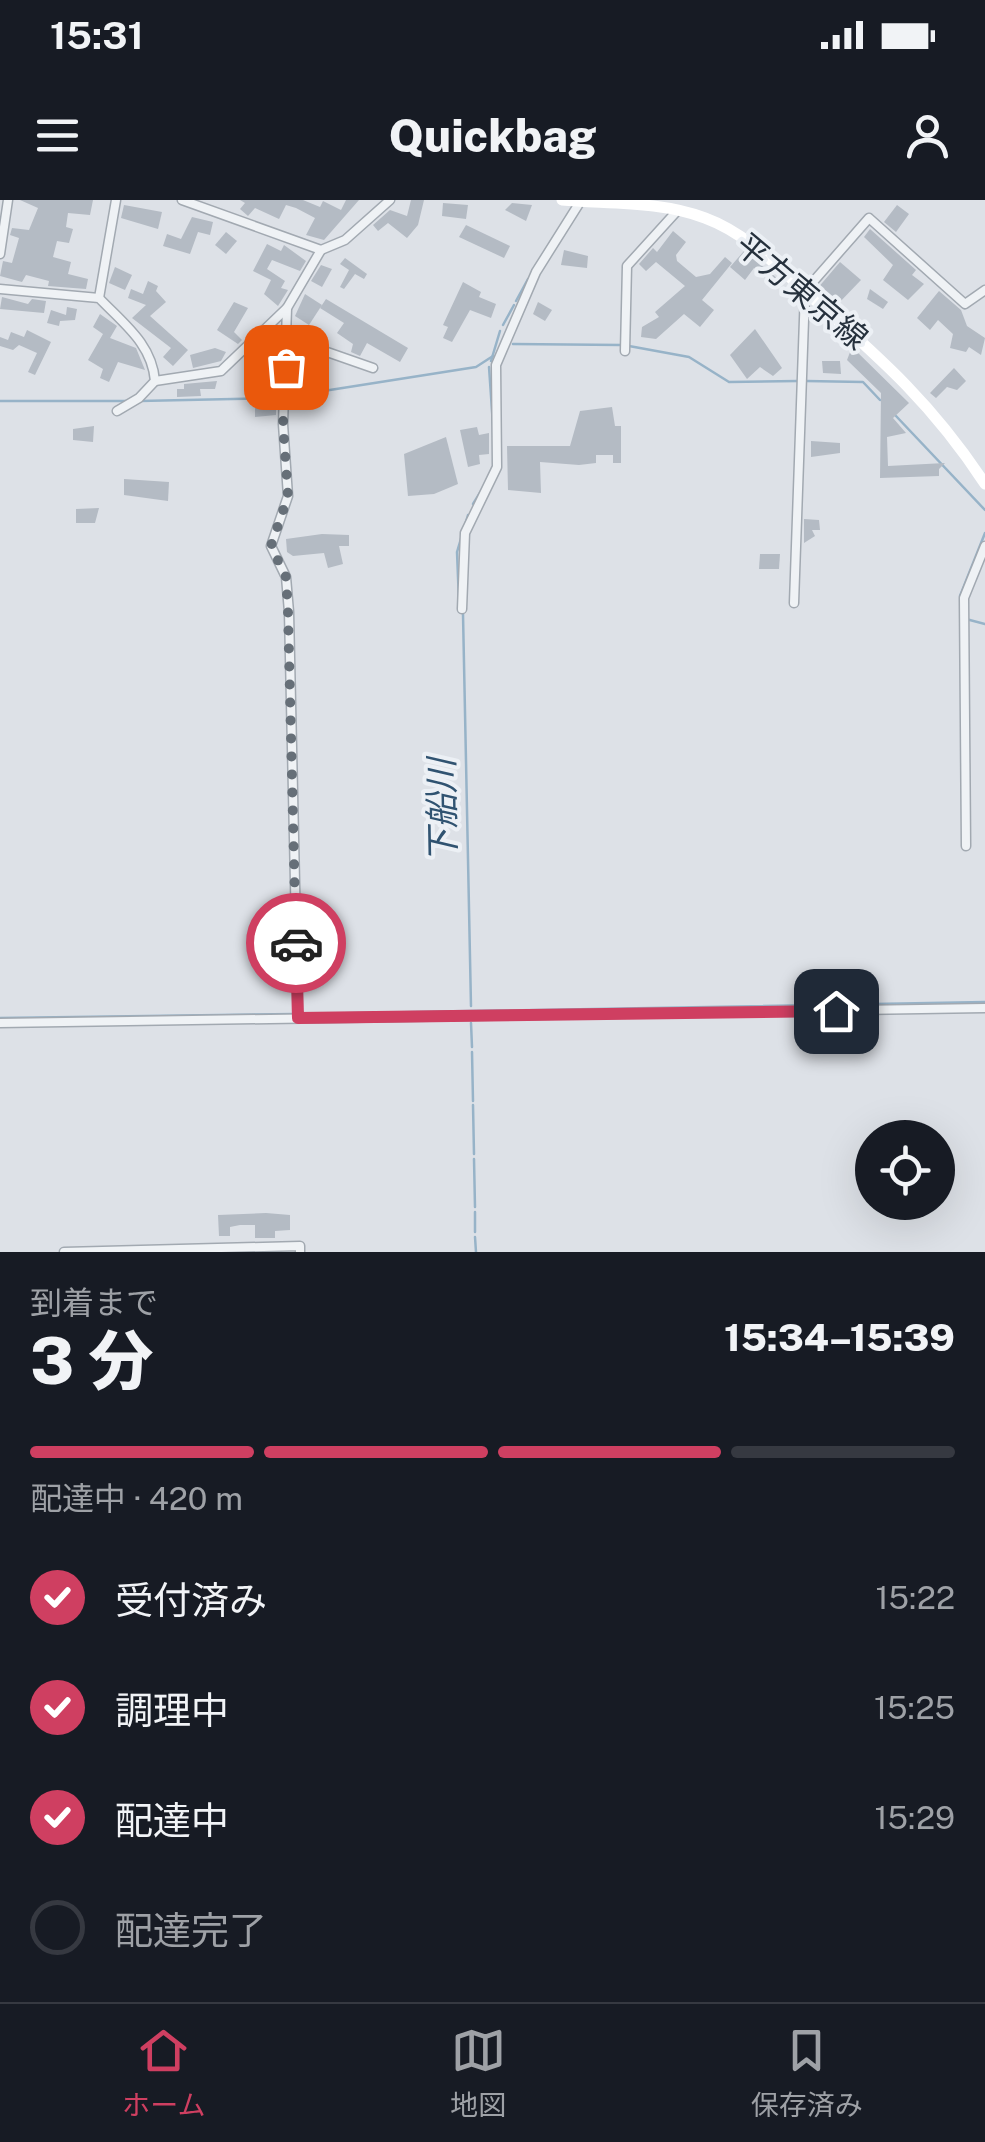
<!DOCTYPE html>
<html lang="ja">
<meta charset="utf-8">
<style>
:root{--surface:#171b24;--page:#242831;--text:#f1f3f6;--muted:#9ea1a6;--line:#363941;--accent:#cf3f61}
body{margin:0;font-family:"Public Sans","Noto Sans JP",sans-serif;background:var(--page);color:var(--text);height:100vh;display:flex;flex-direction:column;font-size:38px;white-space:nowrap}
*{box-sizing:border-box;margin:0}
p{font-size:32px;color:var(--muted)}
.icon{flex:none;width:55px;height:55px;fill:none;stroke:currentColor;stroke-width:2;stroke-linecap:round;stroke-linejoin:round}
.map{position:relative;height:1052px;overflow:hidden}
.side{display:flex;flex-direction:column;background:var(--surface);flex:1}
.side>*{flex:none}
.buttons{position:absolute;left:855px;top:920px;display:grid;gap:20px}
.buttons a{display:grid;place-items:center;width:100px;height:100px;border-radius:50%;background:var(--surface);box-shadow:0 10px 40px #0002;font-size:50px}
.pin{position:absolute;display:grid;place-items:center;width:85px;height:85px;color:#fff;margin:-42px;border-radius:20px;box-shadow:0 5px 15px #0006}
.courier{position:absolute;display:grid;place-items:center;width:100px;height:100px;margin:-50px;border:8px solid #cf3f61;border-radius:50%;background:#fff;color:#222;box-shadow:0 2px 12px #0007}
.head em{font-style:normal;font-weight:800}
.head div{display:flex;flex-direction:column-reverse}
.head{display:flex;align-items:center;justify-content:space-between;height:170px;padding:0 30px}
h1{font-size:65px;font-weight:800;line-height:75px}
.bar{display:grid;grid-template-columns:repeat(4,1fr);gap:15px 10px;align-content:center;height:120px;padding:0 30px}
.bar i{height:12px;border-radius:8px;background:var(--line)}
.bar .on{background:var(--accent)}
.bar p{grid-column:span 4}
ol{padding:0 30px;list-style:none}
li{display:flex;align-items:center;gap:30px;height:110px}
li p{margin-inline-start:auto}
li .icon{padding:10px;border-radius:50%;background:var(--accent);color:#fff;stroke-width:4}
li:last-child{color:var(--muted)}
li i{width:55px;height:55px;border:5px solid var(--line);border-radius:50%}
.status{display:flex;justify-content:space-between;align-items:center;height:70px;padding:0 50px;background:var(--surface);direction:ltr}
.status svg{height:28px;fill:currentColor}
header{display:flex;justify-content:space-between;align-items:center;height:130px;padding:0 30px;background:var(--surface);font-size:45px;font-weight:800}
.menu{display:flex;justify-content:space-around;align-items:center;height:140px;border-top:2px solid var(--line);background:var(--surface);font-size:28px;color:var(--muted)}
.menu a{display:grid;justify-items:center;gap:5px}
.menu .on{color:var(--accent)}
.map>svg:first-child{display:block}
</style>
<div class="status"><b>15:31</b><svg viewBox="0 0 49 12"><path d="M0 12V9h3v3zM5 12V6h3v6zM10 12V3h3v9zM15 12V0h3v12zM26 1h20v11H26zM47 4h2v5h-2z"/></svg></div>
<header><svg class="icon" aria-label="menu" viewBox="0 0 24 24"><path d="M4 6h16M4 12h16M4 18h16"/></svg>Quickbag<svg class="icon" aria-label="person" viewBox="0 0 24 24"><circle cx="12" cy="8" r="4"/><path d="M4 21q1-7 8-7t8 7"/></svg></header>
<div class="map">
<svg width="985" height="1052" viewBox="0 0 985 1052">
<rect width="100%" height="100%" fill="#dde1e7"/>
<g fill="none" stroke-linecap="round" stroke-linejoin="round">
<!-- stream -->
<g stroke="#97b3c8" stroke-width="2.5">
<polyline points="516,101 528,79"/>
<polyline points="503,125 514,105"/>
<polyline points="513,144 621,145"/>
<polyline points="629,146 689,157 729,182 798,181"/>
<polyline points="491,161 500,131"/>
<polyline points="489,167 493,225"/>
<polyline points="806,181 863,182 880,200"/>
<polyline points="0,201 127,201"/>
<polyline points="140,201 279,198 476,167 493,156"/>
<polyline points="896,216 985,310"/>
<polyline points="473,304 483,288"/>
<polyline points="960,396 985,333"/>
<polyline points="459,402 457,352 468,315"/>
<polyline points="463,414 471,806"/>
<polyline points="966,419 985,424"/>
<polyline points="302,814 985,802"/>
<polyline points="0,818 294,814"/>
<polyline points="471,823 472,847"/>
<polyline points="472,852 473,901"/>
<polyline points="473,905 474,954"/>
<polyline points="474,959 475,1007"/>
<polyline points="475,1012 475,1032"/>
<polyline points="475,1037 476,1052"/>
</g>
</g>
<!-- building -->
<g fill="#b4bbc4">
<polygon points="20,0 93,0 90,15 68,13 66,27 73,29 69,43 57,41 53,57 71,62 68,74 88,79 86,89 48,86 49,81 26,75 22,82 0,76 3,61 12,63 19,38 10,35 12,28 29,30 38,8"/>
<polygon points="240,0 303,0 320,7 323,1 341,10 346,0 359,0 324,40 306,35 315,18 296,8 286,5 279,19 255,8 248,16 240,9 245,3"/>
<polygon points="411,0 424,0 418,25 407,38 388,23 378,31 373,25 390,10 407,16"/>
<polygon points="443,3 468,5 466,19 442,16"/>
<polygon points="512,3 532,5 526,21 505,10"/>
<polygon points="124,5 162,12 158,29 121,18"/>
<polygon points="897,5 909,14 896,32 884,22"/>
<polygon points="192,17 213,22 210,35 198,32 190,54 163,46 167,34 181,39"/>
<polygon points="466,25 510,46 504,58 459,37"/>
<polygon points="870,29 916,70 912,75 924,84 908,100 883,80 893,65 864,37"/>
<polygon points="673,31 686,42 676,55 677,61 696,77 710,74 725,57 732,63 702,100 714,110 700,127 684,114 656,139 641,137 642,127 659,117 655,112 685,86 656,62 646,71 639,64 653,48 657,52"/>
<polygon points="226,32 237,41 226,54 215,45"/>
<polygon points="267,44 281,51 284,45 306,61 300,71 272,60 267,69 285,81 281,88 288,90 278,106 264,94 271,80 253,71"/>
<polygon points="564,50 588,56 587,68 561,65"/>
<polygon points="744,51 778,79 773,85 754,68 745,80 730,67"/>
<polygon points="345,58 367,74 364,79 355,74 344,89 340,87 349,70 340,64"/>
<polygon points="840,62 861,80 836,106 817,89"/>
<polygon points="321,65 332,69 322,87 311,81"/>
<polygon points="115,67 132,75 125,90 109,83"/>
<polygon points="148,81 158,86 156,91 166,102 150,116 188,150 173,166 163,157 171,148 132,118 146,105 128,98 131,89 143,94"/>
<polygon points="463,82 481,92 479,97 496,104 491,118 470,110 452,142 443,138 448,127 443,125"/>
<polygon points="870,89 888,102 883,109 867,99"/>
<polygon points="939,91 961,110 967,126 985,138 981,155 969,147 966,152 950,148 953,134 938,120 930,130 917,118"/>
<polygon points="305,94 322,105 309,125 295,116"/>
<polygon points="2,97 28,104 32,99 46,101 44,113 0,109"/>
<polygon points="326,99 408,148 400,162 367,143 360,156 351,152 353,144 337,133 344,123 320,108"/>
<polygon points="234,102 248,108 234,132 242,140 238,144 217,130"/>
<polygon points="538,102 552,110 545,121 533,114"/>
<polygon points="67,107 77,109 75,120 60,121 59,126 47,123 51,110 66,115"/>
<polygon points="100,114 117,126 110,138 136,148 145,170 118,162 109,182 100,178 103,169 88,160 103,134 93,127"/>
<polygon points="755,129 782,168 773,176 760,167 747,179 730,155"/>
<polygon points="27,130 51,142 35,175 28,172 37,153 19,145 13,150 0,146 0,137 8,140 11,132 24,137"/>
<polygon points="271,134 267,143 273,146 270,160 261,160 256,156 258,146"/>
<polygon points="852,147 909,203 893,218 906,233 887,237 888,266 945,263 939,269 939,276 880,278 881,193 847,160"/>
<polygon points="215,148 226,152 221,161 193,168 190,155"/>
<polygon points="822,161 840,161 841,174 823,173"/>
<polygon points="954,168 966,181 957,190 947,187 936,198 930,193"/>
<polygon points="217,181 215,189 200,189 201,196 177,197 177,189 184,189 184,184"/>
<polygon points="255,204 276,205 276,215 255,217"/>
<polygon points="612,207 615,226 621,226 621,263 613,263 613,255 596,255 596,263 579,265 540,262 541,293 508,290 507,246 570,246 580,211"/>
<polygon points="94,226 93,242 73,240 73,229"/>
<polygon points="477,227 479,235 489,233 489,254 479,255 480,264 468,267 460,230"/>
<polygon points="446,237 458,284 434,294 408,296 404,254"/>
<polygon points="811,241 840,243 840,253 811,257"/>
<polygon points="124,279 169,282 168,301 124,295"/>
<polygon points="99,308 95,323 76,323 76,309"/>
<polygon points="804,319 819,320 820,330 812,330 815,336 804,343"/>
<polygon points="322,334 349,335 349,346 339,346 343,364 328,368 324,353 293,356 287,352 286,339"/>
<polygon points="760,354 780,354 779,369 759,369"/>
<polygon points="266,1013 290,1015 290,1030 275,1031 275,1038 255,1038 255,1025 240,1025 230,1027 230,1036 219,1036 218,1015"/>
</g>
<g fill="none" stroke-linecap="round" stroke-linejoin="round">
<!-- minor casing -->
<g stroke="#a2a9b1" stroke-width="11">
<g id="minor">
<polyline points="182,0 321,50 345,40 390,0"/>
<polyline points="0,54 8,0"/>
<path d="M0,89L99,98C124,124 152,144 155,181L139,198L117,211"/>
<polyline points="99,98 116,0"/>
<polyline points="287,138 373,168"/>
<polyline points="625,151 627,66 677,11"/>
<polyline points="155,181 221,171 287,108"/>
<polyline points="794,403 805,91 869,18 965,104 985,90"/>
<polyline points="462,409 465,333 497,267 496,165 536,72 580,2"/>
<polyline points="966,646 964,398 985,346"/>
<polyline points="298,818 289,412 286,377 271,346 288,296 283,224 287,108 321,50"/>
<polyline points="0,823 985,808"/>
<polyline points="64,1052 300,1046 300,1052"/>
</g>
</g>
<!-- minor -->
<use href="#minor" stroke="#eff2f5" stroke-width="8"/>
<!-- secondary -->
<path stroke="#fff" stroke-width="11" d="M562,0C608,4 661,1 705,18C746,33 777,66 809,95C880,158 932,203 985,284"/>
</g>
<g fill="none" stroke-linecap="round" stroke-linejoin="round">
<!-- done -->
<polyline stroke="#666f78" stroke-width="10" stroke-dasharray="0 18" points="286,167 283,224 288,296 271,346 286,377 288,412 296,743"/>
<!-- route -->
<polyline stroke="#cf3f61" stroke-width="12" points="296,743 298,818 836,811"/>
</g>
<g text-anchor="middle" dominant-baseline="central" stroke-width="8" stroke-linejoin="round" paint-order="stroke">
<!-- street labels -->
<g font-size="32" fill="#26313d" stroke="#ecf0f5">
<text transform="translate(802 91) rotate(40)">平方東京線</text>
</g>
<!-- water labels -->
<g font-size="35" font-style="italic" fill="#305371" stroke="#ecf0f5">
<text transform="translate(442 611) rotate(-91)">下船川</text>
</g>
</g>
</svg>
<div class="buttons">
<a><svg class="icon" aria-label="locate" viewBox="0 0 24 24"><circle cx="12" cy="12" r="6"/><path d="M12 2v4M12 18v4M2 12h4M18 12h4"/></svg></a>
</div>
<div class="pin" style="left:286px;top:167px;background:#ea580c"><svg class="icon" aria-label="bag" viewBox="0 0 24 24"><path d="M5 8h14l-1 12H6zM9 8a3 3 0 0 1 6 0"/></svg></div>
<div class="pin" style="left:836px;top:811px;background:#1f2937"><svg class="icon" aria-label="home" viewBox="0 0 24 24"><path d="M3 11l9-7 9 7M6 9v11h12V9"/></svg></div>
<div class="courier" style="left:296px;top:743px"><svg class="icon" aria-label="car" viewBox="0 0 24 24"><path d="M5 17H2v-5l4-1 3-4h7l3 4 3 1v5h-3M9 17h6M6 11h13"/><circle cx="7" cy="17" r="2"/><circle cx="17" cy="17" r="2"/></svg></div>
</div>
<section class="side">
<div class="head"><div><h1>3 分</h1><p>到着まで</p></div><em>15:34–15:39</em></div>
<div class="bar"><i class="on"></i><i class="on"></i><i class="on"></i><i></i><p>配達中 · 420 m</p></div>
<ol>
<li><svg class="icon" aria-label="check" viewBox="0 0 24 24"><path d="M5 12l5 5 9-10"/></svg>受付済み<p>15:22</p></li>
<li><svg class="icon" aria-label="check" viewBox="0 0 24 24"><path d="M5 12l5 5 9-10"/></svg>調理中<p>15:25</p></li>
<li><svg class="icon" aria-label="check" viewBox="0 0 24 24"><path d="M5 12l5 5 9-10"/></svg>配達中<p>15:29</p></li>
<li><i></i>配達完了</li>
</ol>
</section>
<nav class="menu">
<a class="on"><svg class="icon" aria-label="home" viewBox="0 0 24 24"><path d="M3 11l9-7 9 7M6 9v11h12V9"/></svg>ホーム</a>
<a><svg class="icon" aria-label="map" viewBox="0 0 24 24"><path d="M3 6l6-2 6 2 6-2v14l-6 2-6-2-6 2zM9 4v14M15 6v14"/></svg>地図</a>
<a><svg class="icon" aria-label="saved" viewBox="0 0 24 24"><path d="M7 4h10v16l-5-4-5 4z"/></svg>保存済み</a>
</nav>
